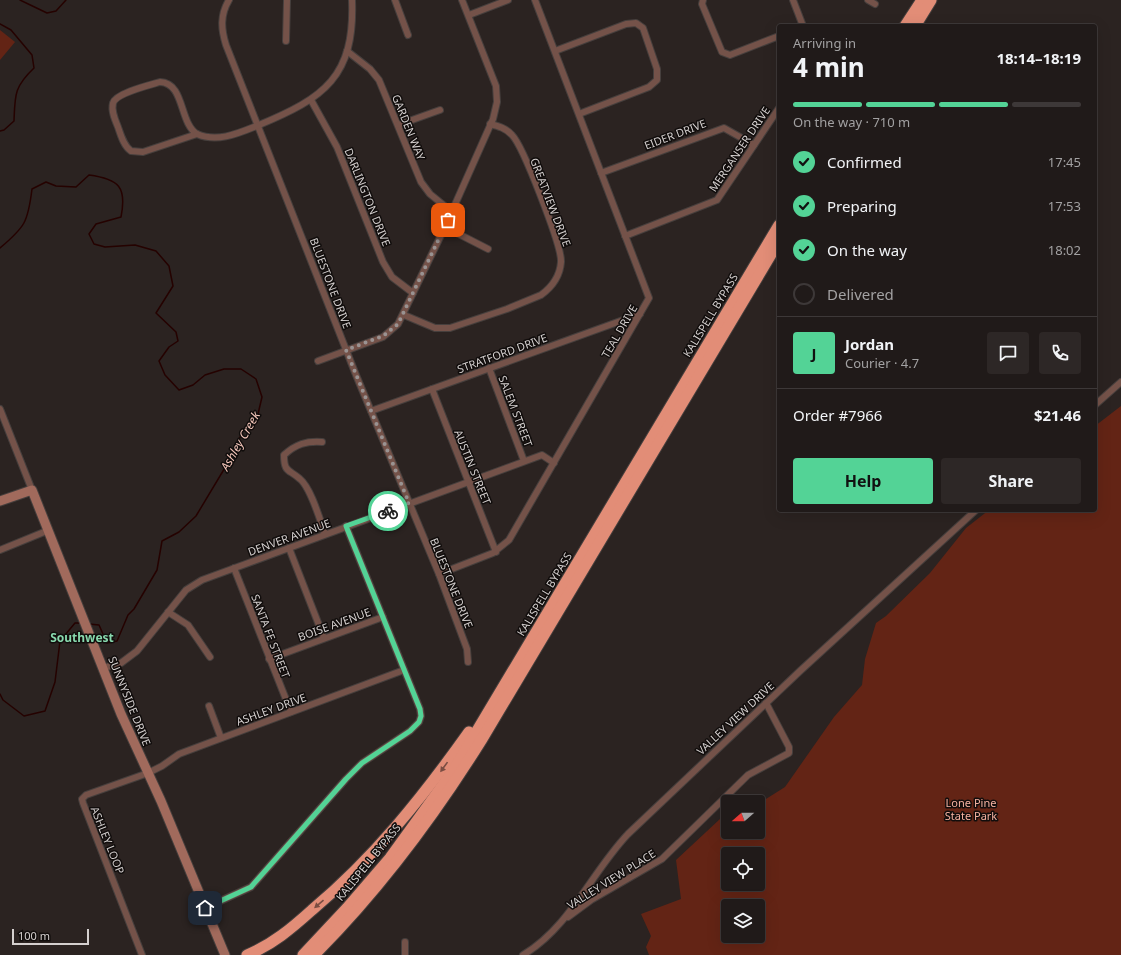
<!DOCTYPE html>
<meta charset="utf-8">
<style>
:root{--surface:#201a19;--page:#2d2726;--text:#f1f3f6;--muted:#a2a1a2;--line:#3d3838;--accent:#53d396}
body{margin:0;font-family:"Noto Sans",sans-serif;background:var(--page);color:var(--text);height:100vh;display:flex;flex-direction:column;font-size:15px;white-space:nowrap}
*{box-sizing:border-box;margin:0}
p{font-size:13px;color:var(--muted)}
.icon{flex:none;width:22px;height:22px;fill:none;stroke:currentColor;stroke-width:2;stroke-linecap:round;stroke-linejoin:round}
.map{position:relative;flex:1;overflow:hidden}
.details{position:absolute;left:777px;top:24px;width:320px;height:488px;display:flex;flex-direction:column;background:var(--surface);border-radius:4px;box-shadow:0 4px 16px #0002,0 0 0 1px var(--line)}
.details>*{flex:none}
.needle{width:26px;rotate:250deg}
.fabs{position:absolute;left:721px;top:795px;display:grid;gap:8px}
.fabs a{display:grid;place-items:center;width:44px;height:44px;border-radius:4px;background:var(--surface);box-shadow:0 4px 16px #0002,0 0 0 1px var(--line);font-size:20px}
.scale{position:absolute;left:12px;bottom:10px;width:77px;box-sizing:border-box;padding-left:4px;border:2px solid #d5d0cf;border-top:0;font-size:11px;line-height:14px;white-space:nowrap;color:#d5d0cf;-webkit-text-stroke:3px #110d0c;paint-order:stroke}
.pin{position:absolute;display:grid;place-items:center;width:34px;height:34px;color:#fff;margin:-17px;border-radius:8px;box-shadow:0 2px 6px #0006}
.courier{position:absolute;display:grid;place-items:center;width:40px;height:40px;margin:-20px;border:3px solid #53d396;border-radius:50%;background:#fff;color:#222;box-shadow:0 1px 5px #0007}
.overview em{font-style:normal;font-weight:700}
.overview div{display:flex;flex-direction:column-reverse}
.overview{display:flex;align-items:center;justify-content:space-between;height:68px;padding:0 16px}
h1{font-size:26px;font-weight:700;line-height:30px}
.bar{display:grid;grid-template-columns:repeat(4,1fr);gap:6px 4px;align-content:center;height:48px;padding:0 16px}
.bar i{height:5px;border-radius:3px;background:var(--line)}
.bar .on{background:var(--accent)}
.bar p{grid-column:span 4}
.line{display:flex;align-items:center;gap:10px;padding:0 16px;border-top:1px solid var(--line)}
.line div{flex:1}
.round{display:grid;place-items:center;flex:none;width:42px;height:42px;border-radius:4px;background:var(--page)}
ol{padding:0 16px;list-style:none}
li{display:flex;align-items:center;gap:12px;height:44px}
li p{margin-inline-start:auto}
li .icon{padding:4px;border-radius:50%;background:var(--accent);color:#111;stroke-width:4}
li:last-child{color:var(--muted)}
li i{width:22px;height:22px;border:2px solid var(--line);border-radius:50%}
.cta{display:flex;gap:8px;margin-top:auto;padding:8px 16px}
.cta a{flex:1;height:46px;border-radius:4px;background:var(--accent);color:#111;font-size:16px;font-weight:700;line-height:46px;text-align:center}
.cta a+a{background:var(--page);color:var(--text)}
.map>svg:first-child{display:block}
</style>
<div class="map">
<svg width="1121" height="955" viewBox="0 0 1121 955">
<rect width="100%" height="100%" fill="#2b2321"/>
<!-- green -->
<g fill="#632415" fill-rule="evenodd">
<polygon points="0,30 15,42 0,60"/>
<path d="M1121,406V955H649L646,947L651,936L641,914L681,899L676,860L720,819L728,816V832H758V804L785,787L834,717L862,685L865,659L876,623L886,616L930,573L966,528L989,510H1095V426ZM728,854H758V884H728ZM728,906H758V936H728Z"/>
</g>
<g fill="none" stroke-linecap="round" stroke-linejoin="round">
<!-- stream -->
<g stroke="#250200" stroke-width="1.5">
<polyline points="20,0 47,13 56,11 66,0"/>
<path d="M0,24L11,30L32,55L34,68C14,87 15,95 14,121L4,130L0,131"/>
<path d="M0,248C25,227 28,222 32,189L46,182L56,186L76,187L89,175C119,179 127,187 121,217L96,224L89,234L94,244L105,247L135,245L156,251L169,266L173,286L156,313L176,332L178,341L169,347L159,361L165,375L179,390L193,385L205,375L224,369H241L256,379L262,397L258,414L244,429L229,461L196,516L179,532L162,541L157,570L134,609L128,615L117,641L107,643L99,625L89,624"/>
<polyline points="0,694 3,700 24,716 45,711 55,682 60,641 75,623 81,623"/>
</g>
<!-- street casing -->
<g stroke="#463f3d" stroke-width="8">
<g id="street">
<path d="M229,0C220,15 221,29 226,45L356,375L439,574L467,649L468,662"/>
<polyline points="395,0 408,35"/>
<polyline points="703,0 702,4 722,52 730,55 779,36"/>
<polyline points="793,0 803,26"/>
<polyline points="868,0 875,4"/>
<polyline points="469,15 508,0"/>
<polyline points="286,41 287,0"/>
<polyline points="347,51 370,69 379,80 421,182 430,194 452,212"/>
<polyline points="555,51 626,24 636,23 643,28 657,69 657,80 649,87 579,114"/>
<path d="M160,82C185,83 179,123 197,134L143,152L131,151C124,146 121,136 118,127C115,120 111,111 113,103C116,93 150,85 160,82Z"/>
<polyline points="311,100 337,147 383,262 392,277 413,293"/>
<polyline points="398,125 440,110"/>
<path d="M197,134C218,143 239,133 259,125C324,98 355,77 352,0"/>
<polyline points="601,173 724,128 754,145"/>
<polyline points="445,227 488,249"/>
<polyline points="625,236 717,200 779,108"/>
<path d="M404,315L435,328H450L507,309L541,295C552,287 560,276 561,262C562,246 523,146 512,135C506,128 498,126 490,124"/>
<polyline points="318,361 383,337 398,324 445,227 493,119 497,102 496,86 462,0"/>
<polyline points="489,368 524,461"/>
<polyline points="432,389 496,552"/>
<polyline points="1095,405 1121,382"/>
<polyline points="0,409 32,490"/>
<polyline points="371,411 640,314"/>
<path d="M322,442C306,441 296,444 284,455C284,473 289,469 300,479C311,488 320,520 325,534"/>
<polyline points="289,548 324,638"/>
<polyline points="0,550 49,530"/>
<polyline points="234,568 291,712"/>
<polyline points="439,574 493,553 509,540 649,298 535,0"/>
<polyline points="168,612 188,625 210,657"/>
<polyline points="269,659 383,617"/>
<polyline points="103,668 121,663 137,651 186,590 202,580 542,455 554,463"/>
<polyline points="209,706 221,738"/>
<polyline points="205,908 251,887 346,779 362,763 410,731 419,722 421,716 420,709 346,526"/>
<polyline points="568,917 591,900 662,859 748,775 789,753 789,747 766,703"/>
<polyline points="405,942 405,955"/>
<polyline points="142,955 83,803 82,799 86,795 148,773 162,766 179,754 404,670"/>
<path d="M523,955C570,927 591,873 628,834L800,671L976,510"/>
</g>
</g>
<!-- secondary casing -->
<g stroke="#463f3d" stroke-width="11">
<polyline id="secondary" points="0,501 32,490 121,714 161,801 225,955"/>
</g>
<!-- highway casing -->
<g stroke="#463f3d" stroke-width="13">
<g id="highway">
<polyline points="905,26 922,0"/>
<polyline points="915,26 931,0"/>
<path d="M247,955C272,945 292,928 312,910C374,858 422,798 469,732"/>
<polyline points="303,955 347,908 390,858 453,771 779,225"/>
<path d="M314,955C379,890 434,816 482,739L779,241"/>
</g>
</g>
<!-- street -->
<use href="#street" stroke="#745249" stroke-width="6"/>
<!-- secondary -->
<use href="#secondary" stroke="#a16a5c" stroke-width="9"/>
<!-- highway -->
<use href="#highway" stroke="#e28d77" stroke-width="11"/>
</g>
<!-- one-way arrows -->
<defs><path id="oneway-solid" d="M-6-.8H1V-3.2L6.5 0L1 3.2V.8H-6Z"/></defs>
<g fill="#7a4d42">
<use href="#oneway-solid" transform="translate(444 767) rotate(126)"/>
<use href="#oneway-solid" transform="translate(319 904) rotate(139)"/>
</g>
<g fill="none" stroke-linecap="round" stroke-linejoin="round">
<!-- done -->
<polyline stroke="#9a9392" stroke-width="4" stroke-dasharray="0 7.2" points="388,511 409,503 346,350 383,336 398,324 448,220"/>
<!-- route -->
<polyline stroke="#53d396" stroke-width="5" points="205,908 251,887 346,779 362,763 410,731 419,722 421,716 420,709 346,526 388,511"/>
</g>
<g text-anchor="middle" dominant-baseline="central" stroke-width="3" stroke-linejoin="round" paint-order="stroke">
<!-- street labels -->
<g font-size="11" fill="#d5d0cf" stroke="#110d0c">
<text transform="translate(409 127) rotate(68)">GARDEN WAY</text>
<text transform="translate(675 134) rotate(-21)">EIDER DRIVE</text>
<text transform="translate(739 149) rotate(-56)">MERGANSER DRIVE</text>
<text transform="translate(368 197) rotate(68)">DARLINGTON DRIVE</text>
<text transform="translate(551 202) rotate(69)">GREATVIEW DRIVE</text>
<text transform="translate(331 283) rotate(69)">BLUESTONE DRIVE</text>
<text transform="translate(710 315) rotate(-59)">KALISPELL BYPASS</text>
<text transform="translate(619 331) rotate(-60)">TEAL DRIVE</text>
<text transform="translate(502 353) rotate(-20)">STRATFORD DRIVE</text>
<text transform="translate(516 411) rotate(69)">SALEM STREET</text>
<text transform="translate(473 467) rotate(68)">AUSTIN STREET</text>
<text transform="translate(289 537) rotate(-20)">DENVER AVENUE</text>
<text transform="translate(452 583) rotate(68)">BLUESTONE DRIVE</text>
<text transform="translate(544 594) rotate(-59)">KALISPELL BYPASS</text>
<text transform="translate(334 624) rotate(-20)">BOISE AVENUE</text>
<text transform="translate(271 636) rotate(69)">SANTA FE STREET</text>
<text transform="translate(130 701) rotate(68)">SUNNYSIDE DRIVE</text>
<text transform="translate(271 709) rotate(-20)">ASHLEY DRIVE</text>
<text transform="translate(735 718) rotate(-43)">VALLEY VIEW DRIVE</text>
<text transform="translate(108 840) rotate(68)">ASHLEY LOOP</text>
<text transform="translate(368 862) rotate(-51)">KALISPELL BYPASS</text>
<text transform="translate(611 879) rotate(-32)">VALLEY VIEW PLACE</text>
</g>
<!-- park labels -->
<g font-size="11" fill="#f5b1a0" stroke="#110d0c">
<text x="971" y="802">Lone Pine<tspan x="971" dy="13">State Park</tspan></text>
</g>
<!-- water labels -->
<g font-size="12" font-style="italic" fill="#f6c7bb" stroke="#110d0c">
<text transform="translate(240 441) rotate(-60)">Ashley Creek</text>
</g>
<!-- neighbourhood labels -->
<g font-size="12" font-weight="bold" fill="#88d8ad" stroke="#110d0c">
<text x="82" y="637">Southwest</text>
</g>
</g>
</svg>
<div class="fabs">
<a><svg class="needle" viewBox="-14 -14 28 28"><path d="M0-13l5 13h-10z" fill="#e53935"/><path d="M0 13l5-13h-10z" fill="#a2a1a2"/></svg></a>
<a><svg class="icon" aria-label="locate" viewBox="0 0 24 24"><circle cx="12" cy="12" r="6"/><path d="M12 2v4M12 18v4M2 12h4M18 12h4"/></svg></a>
<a><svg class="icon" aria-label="layers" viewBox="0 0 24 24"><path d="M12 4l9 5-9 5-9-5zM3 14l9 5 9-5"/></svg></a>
</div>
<div class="scale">100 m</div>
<div class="pin" style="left:448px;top:220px;background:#ea580c"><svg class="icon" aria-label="bag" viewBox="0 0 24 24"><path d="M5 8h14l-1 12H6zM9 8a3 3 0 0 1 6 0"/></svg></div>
<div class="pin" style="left:205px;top:908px;background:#1f2937"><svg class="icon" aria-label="home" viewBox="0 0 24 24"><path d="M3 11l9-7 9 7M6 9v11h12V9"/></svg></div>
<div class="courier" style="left:388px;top:511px"><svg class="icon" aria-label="bike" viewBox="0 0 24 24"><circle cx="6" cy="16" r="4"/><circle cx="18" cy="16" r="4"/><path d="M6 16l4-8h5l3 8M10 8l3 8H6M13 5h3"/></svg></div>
<section class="details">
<div class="overview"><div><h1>4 min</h1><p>Arriving in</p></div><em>18:14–18:19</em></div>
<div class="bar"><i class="on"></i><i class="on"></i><i class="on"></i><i></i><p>On the way · 710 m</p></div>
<ol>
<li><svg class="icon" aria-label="check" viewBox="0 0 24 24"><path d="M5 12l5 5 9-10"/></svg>Confirmed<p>17:45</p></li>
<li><svg class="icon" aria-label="check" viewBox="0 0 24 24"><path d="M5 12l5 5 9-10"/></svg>Preparing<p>17:53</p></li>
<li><svg class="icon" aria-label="check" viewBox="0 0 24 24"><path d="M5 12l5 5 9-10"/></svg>On the way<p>18:02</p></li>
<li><i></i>Delivered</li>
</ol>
<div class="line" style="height:72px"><b class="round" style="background:var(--accent);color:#111">J</b><div><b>Jordan</b><p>Courier · 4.7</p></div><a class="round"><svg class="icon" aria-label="chat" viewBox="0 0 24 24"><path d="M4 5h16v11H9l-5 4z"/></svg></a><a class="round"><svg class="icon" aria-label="phone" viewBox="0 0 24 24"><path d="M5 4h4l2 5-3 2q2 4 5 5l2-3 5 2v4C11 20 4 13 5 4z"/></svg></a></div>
<div class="line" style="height:52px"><div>Order #7966</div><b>$21.46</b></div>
<div class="cta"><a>Help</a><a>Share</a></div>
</section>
</div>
